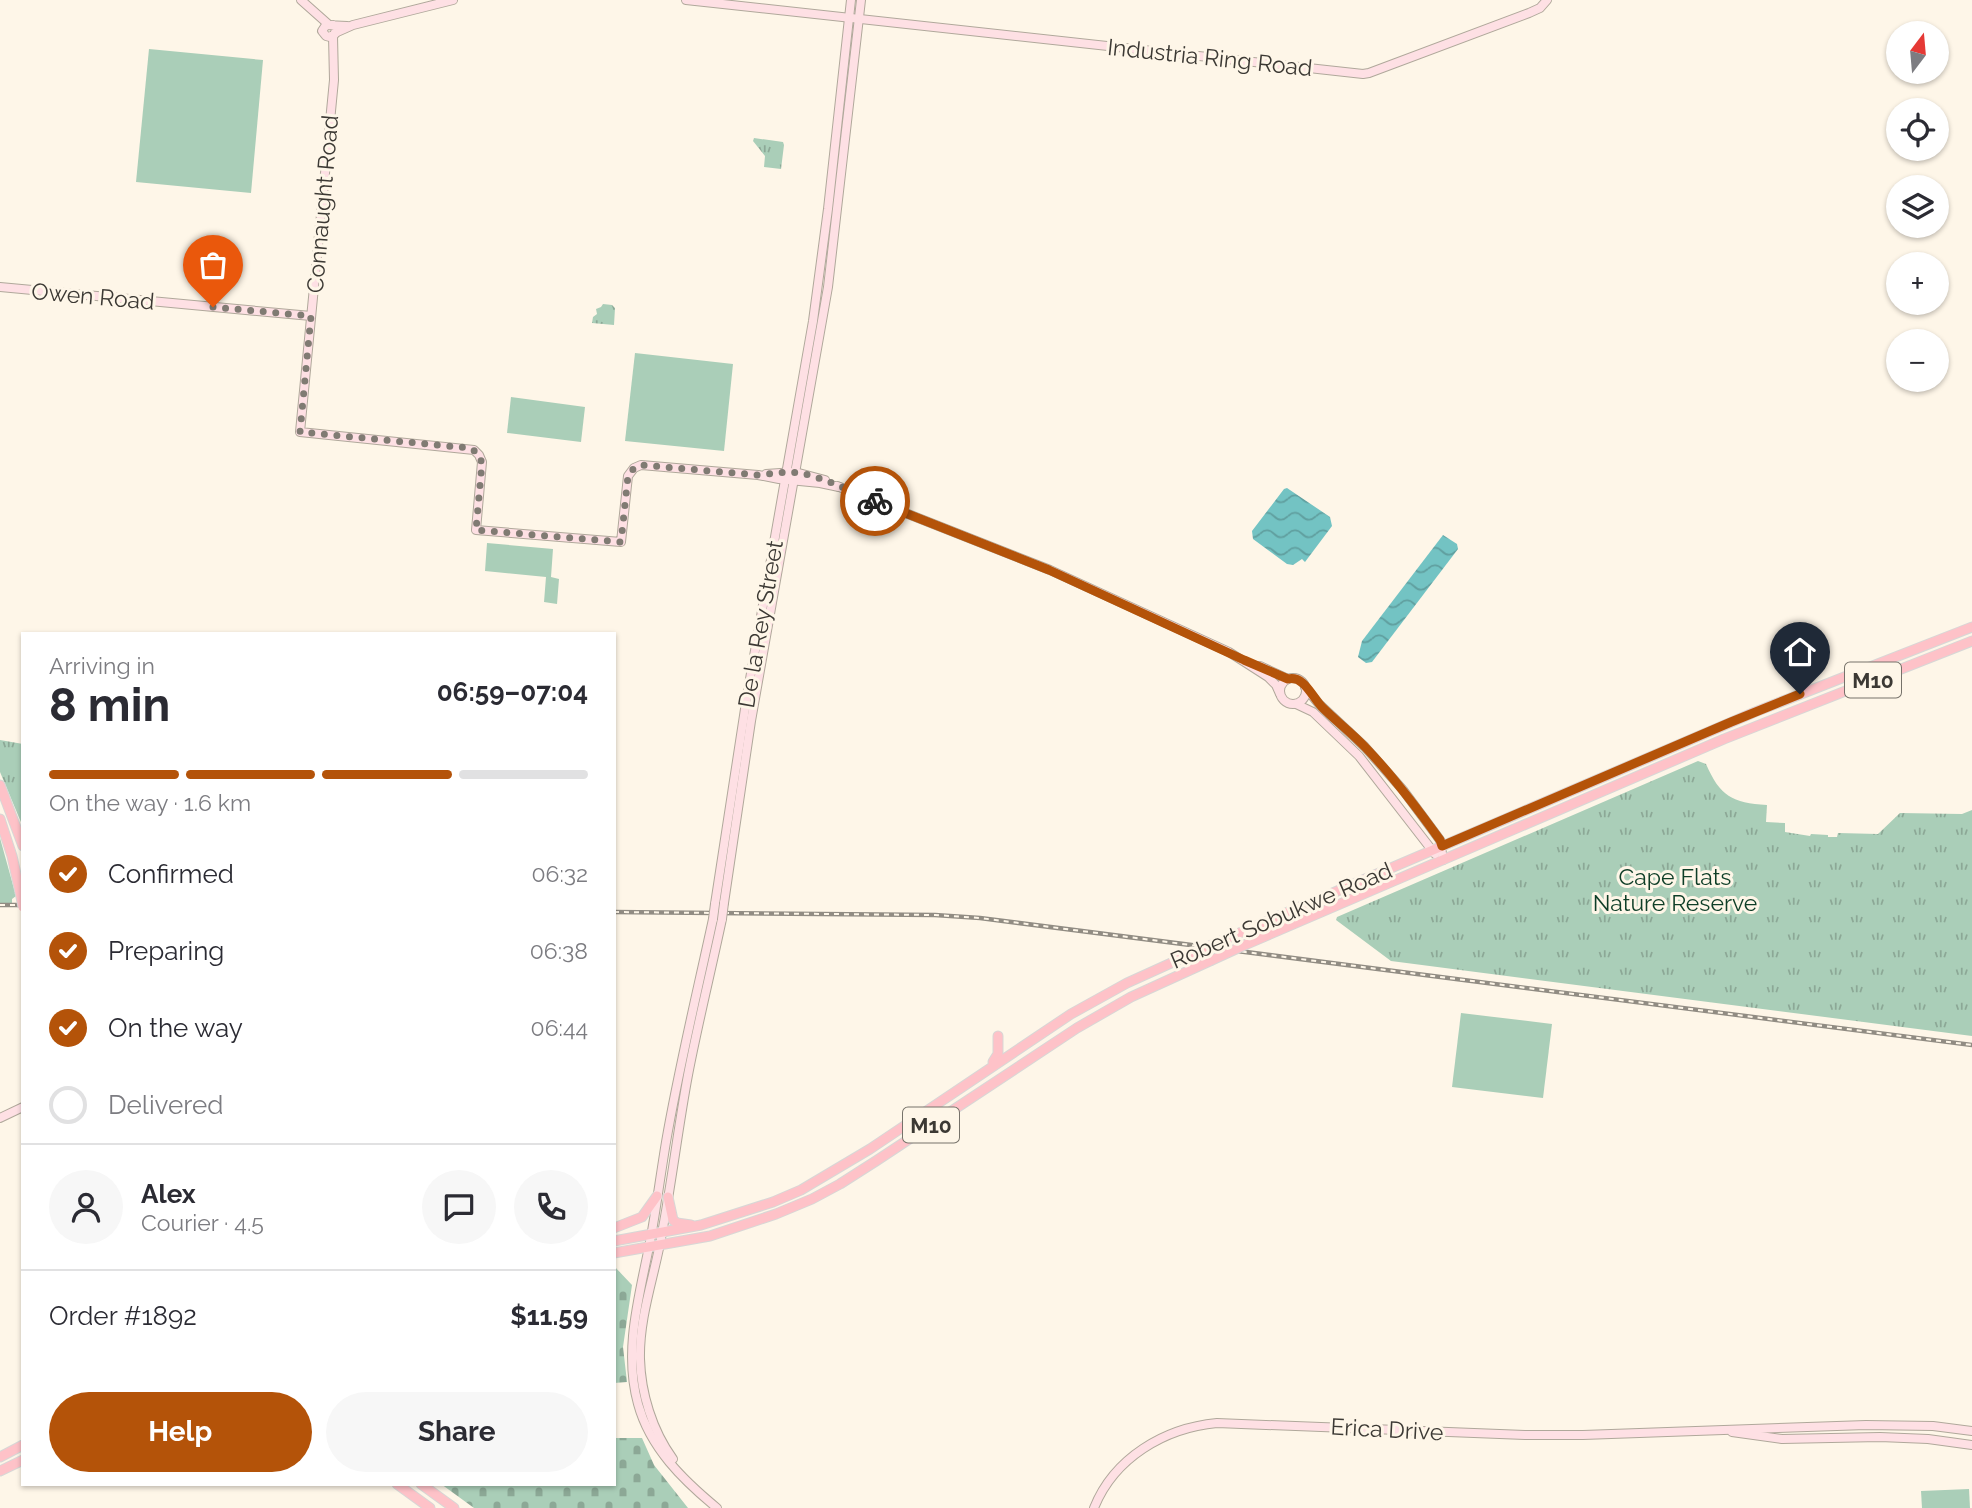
<!DOCTYPE html>
<meta charset="utf-8">
<style>
:root{--surface:#fff;--page:#f7f7f7;--text:#2b2b33;--muted:#7c7c81;--line:#e1e1e2;--accent:#b45309}
body{margin:0;font-family:Raleway,sans-serif;background:var(--page);color:var(--text);height:100vh;display:flex;flex-direction:column;font-size:26px;white-space:nowrap}
*{box-sizing:border-box;margin:0}
p{font-size:23px;color:var(--muted)}
.icon{flex:none;width:38px;height:38px;fill:none;stroke:currentColor;stroke-width:2;stroke-linecap:round;stroke-linejoin:round}
.map{position:relative;flex:1;overflow:hidden}
.panel{position:absolute;left:21px;top:632px;width:595px;height:854px;display:flex;flex-direction:column;background:var(--surface);border-radius:0px;box-shadow:0 2px 5px #0004}
.panel>*{flex:none}
.needle{width:46px;rotate:16deg}
.fabs{position:absolute;left:1886px;top:21px;display:grid;gap:14px}
.fabs a{display:grid;place-items:center;width:63px;height:63px;border-radius:50%;background:var(--surface);box-shadow:0 2px 5px #0004;font-size:35px}
.pin{position:absolute;display:grid;place-items:center;width:60px;height:60px;color:#fff;margin:-72px -30px;border-radius:50% 50% 50% 0;rotate:-45deg;box-shadow:0 0 7px #0007}
.pin .icon{rotate:45deg}
.courier{position:absolute;display:grid;place-items:center;width:70px;height:70px;margin:-35px;border:5px solid #b45309;border-radius:50%;background:#fff;color:#222;box-shadow:0 2px 9px #0007}
.head em{font-style:normal;font-weight:700}
.head div{display:flex;flex-direction:column-reverse}
.head{display:flex;align-items:center;justify-content:space-between;height:119px;padding:0 28px}
h1{font-size:46px;font-weight:700;line-height:52px}
.bar{display:grid;grid-template-columns:repeat(4,1fr);gap:10px 7px;align-content:center;height:84px;padding:0 28px}
.bar i{height:9px;border-radius:5px;background:var(--line)}
.bar .selected{background:var(--accent)}
.bar p{grid-column:span 4}
.line{display:flex;align-items:center;gap:18px;padding:0 28px;border-top:2px solid var(--line)}
.line div{flex:1}
.round{display:grid;place-items:center;flex:none;width:74px;height:74px;border-radius:37px;background:var(--page)}
ol{padding:0 28px;list-style:none}
li{display:flex;align-items:center;gap:21px;height:77px}
li p{margin-inline-start:auto}
li .icon{padding:7px;border-radius:50%;background:var(--accent);color:#fff;stroke-width:4}
li:last-child{color:var(--muted)}
li i{width:38px;height:38px;border:4px solid var(--line);border-radius:50%}
.cta{display:flex;gap:14px;margin-top:auto;padding:14px 28px}
.cta a{flex:1;height:80px;border-radius:42px;background:var(--accent);color:#fff;font-size:28px;font-weight:700;line-height:80px;text-align:center}
.cta a+a{background:var(--page);color:var(--text)}
.map>svg:first-child{display:block}
</style>
<div class="map">
<svg width="1972" height="1508" viewBox="0 0 1972 1508">
<defs>
<pattern id="cemetery-stones" width="16" height="16" patternUnits="userSpaceOnUse" patternTransform="scale(1.75)"><rect width="16" height="16" fill="#aaceb8"/><path d="M2 7V4a2 2 0 0 1 4 0v3zM10 15v-3a2 2 0 0 1 4 0v3z" fill="#8ca896"/></pattern>
<pattern id="park-tufts" width="24" height="20" patternUnits="userSpaceOnUse" patternTransform="scale(1.75)"><rect width="24" height="20" fill="#aaceb8"/><path d="M3 7l-1-3M5 7V3M7 7l1-3M15 17l-1-3M17 17v-4M19 17l1-3" fill="none" stroke="#8ca896"/></pattern>
<pattern id="water-waves" width="16" height="10" patternUnits="userSpaceOnUse" patternTransform="scale(1.75)"><rect width="16" height="10" fill="#73c3c3"/><path d="M0 5q4-4 8 0t8 0" fill="none" stroke="#609f9f"/></pattern>
</defs>
<rect width="100%" height="100%" fill="#fef6e8"/>
<!-- grass -->
<g fill="#aaceb8">
<polygon points="149,49 263,60 251,193 136,182"/>
<polygon points="635,353 733,364 724,451 625,441"/>
<polygon points="511,397 585,407 581,442 507,433"/>
<polygon points="487,543 553,549 551,577 559,579 557,604 544,602 546,577 485,571"/>
<polygon points="0,838 16,896 12,899 12,903 0,903"/>
<polygon points="1461,1013 1552,1024 1543,1098 1452,1087"/>
<polygon points="1969,1489 1970,1508 1922,1508 1921,1491"/>
</g>
<!-- cemetery -->
<g fill="url(#cemetery-stones)">
<polygon points="614,1266 632,1285 623,1347 627,1382 614,1383"/>
<polygon points="614,1432 616,1438 642,1438 654,1465 688,1508 474,1508 441,1484 614,1484"/>
</g>
<!-- park -->
<g fill="url(#park-tufts)">
<polygon points="754,138 783,142 784,145 781,169 764,167 765,156 753,141"/>
<polygon points="603,304 612,305 615,308 614,325 592,323 593,317 597,314 596,309 601,307"/>
<polygon points="0,740 23,744 23,827 0,772"/>
<path d="M1698,761L1706,764C1720,796 1732,803 1767,805L1766,822L1785,823V832L1810,836L1811,834L1828,835V837H1837L1838,833L1878,834L1900,813L1962,814L1972,810V1036L1391,961L1336,920L1337,917Z"/>
</g>
<!-- water -->
<g fill="url(#water-waves)">
<polygon points="1287,488 1330,517 1332,526 1305,562 1302,559 1293,565 1287,564 1253,539 1252,531 1284,489"/>
<polygon points="1443,535 1457,544 1458,549 1372,662 1366,663 1358,657 1362,641"/>
</g>
<g fill="none" stroke-linecap="round" stroke-linejoin="round">
<!-- secondary casing -->
<g stroke="#b0a89b" stroke-width="10">
<g id="secondary">
<polyline points="301,0 328,24"/>
<polyline points="686,0 1363,74 1369,73 1529,13 1540,8 1547,0"/>
<polyline points="333,25 336,29 335,34 330,37 326,36 322,31 326,25 347,26"/>
<polyline points="335,33 353,25 453,0"/>
<polyline points="333,36 334,80 300,432 474,450 479,455 482,462 476,530 621,542 628,476 634,468 641,465 758,475 779,479 820,483 839,487"/>
<polyline points="0,287 311,316"/>
<polyline points="766,474 795,472 825,480"/>
<polyline points="837,486 1050,570 1229,652 1268,677 1276,685 1280,694"/>
<polyline points="1260,666 1288,679"/>
<circle cx="1293" cy="691" r="13"/>
<polyline points="1305,687 1319,704 1365,747 1403,790 1440,840 1443,860"/>
<polyline points="1296,704 1313,712 1359,756 1435,854"/>
<polyline points="724,903 751,721 828,287 861,0"/>
<polyline points="715,904 747,696 813,321 828,209 851,0"/>
<path d="M713,919C697,993 679,1067 666,1142C661,1172 657,1202 652,1231C642,1288 622,1346 638,1404C650,1448 683,1480 717,1508"/>
<polyline points="0,1118 23,1107"/>
<polyline points="1732,1432 1782,1439 1880,1437 1928,1439 1972,1445"/>
<path d="M673,1459C652,1430 641,1393 640,1359C639,1316 655,1275 662,1233C672,1181 678,1128 688,1075C698,1023 711,971 722,919"/>
<path d="M1094,1508C1114,1458 1164,1428 1217,1423L1525,1435H1583L1866,1425L1933,1426L1972,1431"/>
</g>
</g>
<!-- primary casing -->
<g stroke="#d8d7d6" stroke-width="11">
<g id="primary">
<polyline points="0,785 23,846"/>
<polyline points="0,819 12,856 20,892"/>
<polyline points="1230,937 1755,712 1972,627"/>
<polyline points="1247,944 1724,739 1972,641"/>
<polyline points="993,1062 998,1054 998,1036"/>
<polyline points="668,1197 673,1220 677,1223 691,1225"/>
<polyline points="614,1228 642,1217 657,1196"/>
<polyline points="614,1241 701,1225 773,1202 801,1190 870,1149 1071,1014 1127,983 1191,954"/>
<polyline points="614,1253 710,1236 776,1214 812,1199 840,1184 876,1161 1077,1028 1131,997 1210,961"/>
<polyline points="0,1457 23,1445"/>
<polyline points="0,1471 23,1460"/>
<polyline points="397,1484 430,1508"/>
<polyline points="421,1484 454,1508"/>
</g>
</g>
<!-- secondary -->
<use href="#secondary" stroke="#fee0e4" stroke-width="8"/>
<!-- primary -->
<use href="#primary" stroke="#fec2c8" stroke-width="9"/>
<!-- rail casing -->
<g stroke="#918c83" stroke-width="4.5">
<g id="rail">
<polyline points="0,905 23,905"/>
<polyline points="614,912 935,915 980,918 1972,1045"/>
</g>
</g>
<!-- rail -->
<use href="#rail" stroke="#fef6e8" stroke-width="2" stroke-dasharray="5" stroke-linecap="butt"/>
<!-- secondary-bridge casing -->
<g stroke="#b0a89b" stroke-width="10" stroke-linecap="butt">
<g id="secondary-bridge">
<polyline points="713,919 715,904"/>
<polyline points="722,919 724,903"/>
</g>
</g>
<!-- primary-bridge casing -->
<g stroke="#d8d7d6" stroke-width="11" stroke-linecap="butt">
<g id="primary-bridge">
<polyline points="20,892 23,907"/>
<polyline points="1191,954 1230,937"/>
<polyline points="1210,961 1247,944"/>
</g>
</g>
<!-- secondary-bridge -->
<use href="#secondary-bridge" stroke="#fee0e4" stroke-width="8"/>
<!-- primary-bridge -->
<use href="#primary-bridge" stroke="#fec2c8" stroke-width="9"/>
</g>
<g fill="none" stroke-linecap="round" stroke-linejoin="round">
<!-- done -->
<polyline stroke="#807b73" stroke-width="7" stroke-dasharray="0 12.6" points="213,307 311,316 300,432 469,448 478,453 482,463 476,530 621,542 628,476 634,468 641,465 758,475 787,472 802,473 825,480 875,501"/>
<!-- route -->
<path stroke="#b45309" stroke-width="9" d="M875,501L1049,570L1244,660L1288,679C1304,675 1312,697 1322,707C1336,721 1352,733 1366,748C1393,776 1417,808 1440,840L1442,846L1731,722L1800,694"/>
</g>
<g text-anchor="middle" dominant-baseline="central" stroke-width="6" stroke-linejoin="round" paint-order="stroke">
<!-- shield labels -->
<g fill="#fef6e8" stroke="#76726a" stroke-width="2">
<rect x="1845" y="662.5" width="56" height="35" rx="5"/>
<rect x="903" y="1107.5" width="56" height="35" rx="5"/>
</g>
<g font-size="21" font-weight="bold" fill="#3c3934">
<text x="1873" y="680">M10</text>
<text x="931" y="1125">M10</text>
</g>
<!-- street labels -->
<g font-size="23" fill="#3c3934" stroke="#fef6e8">
<text transform="translate(1210 57) rotate(6)">Industria Ring Road</text>
<text transform="translate(322 204) rotate(-85)">Connaught Road</text>
<text transform="translate(93 296) rotate(5)">Owen Road</text>
<text transform="translate(760 624) rotate(-80)">De la Rey Street</text>
<text transform="translate(1281 915) rotate(-23)">Robert Sobukwe Road</text>
<text transform="translate(1387 1429) rotate(3)">Erica Drive</text>
</g>
<!-- park labels -->
<g font-size="23" fill="#0e3e27" stroke="#fef6e8">
<text x="1675" y="876">Cape Flats<tspan x="1675" dy="26">Nature Reserve</tspan></text>
</g>
</g>
</svg>
<div class="fabs">
<a><svg class="needle" viewBox="-14 -14 28 28"><path d="M0-13l5 13h-10z" fill="#e53935"/><path d="M0 13l5-13h-10z" fill="#7c7c81"/></svg></a>
<a><svg class="icon" aria-label="locate" viewBox="0 0 24 24"><circle cx="12" cy="12" r="6"/><path d="M12 2v4M12 18v4M2 12h4M18 12h4"/></svg></a>
<a><svg class="icon" aria-label="layers" viewBox="0 0 24 24"><path d="M12 4l9 5-9 5-9-5zM3 14l9 5 9-5"/></svg></a>
<a>+</a>
<a>−</a>
</div>
<div class="pin" style="left:213px;top:307px;background:#ea580c"><svg class="icon" aria-label="bag" viewBox="0 0 24 24"><path d="M5 8h14l-1 12H6zM9 8a3 3 0 0 1 6 0"/></svg></div>
<div class="pin" style="left:1800px;top:694px;background:#1f2937"><svg class="icon" aria-label="home" viewBox="0 0 24 24"><path d="M3 11l9-7 9 7M6 9v11h12V9"/></svg></div>
<div class="courier" style="left:875px;top:501px"><svg class="icon" aria-label="bike" viewBox="0 0 24 24"><circle cx="6" cy="16" r="4"/><circle cx="18" cy="16" r="4"/><path d="M6 16l4-8h5l3 8M10 8l3 8H6M13 5h3"/></svg></div>
<section class="panel">
<div class="head"><div><h1>8 min</h1><p>Arriving in</p></div><em>06:59–07:04</em></div>
<div class="bar"><i class="selected"></i><i class="selected"></i><i class="selected"></i><i></i><p>On the way · 1.6 km</p></div>
<ol>
<li><svg class="icon" aria-label="check" viewBox="0 0 24 24"><path d="M5 12l5 5 9-10"/></svg>Confirmed<p>06:32</p></li>
<li><svg class="icon" aria-label="check" viewBox="0 0 24 24"><path d="M5 12l5 5 9-10"/></svg>Preparing<p>06:38</p></li>
<li><svg class="icon" aria-label="check" viewBox="0 0 24 24"><path d="M5 12l5 5 9-10"/></svg>On the way<p>06:44</p></li>
<li><i></i>Delivered</li>
</ol>
<div class="line" style="height:126px"><a class="round"><svg class="icon" aria-label="person" viewBox="0 0 24 24"><circle cx="12" cy="8" r="4"/><path d="M4 21q1-7 8-7t8 7"/></svg></a><div><b>Alex</b><p>Courier · 4.5</p></div><a class="round"><svg class="icon" aria-label="chat" viewBox="0 0 24 24"><path d="M4 5h16v11H9l-5 4z"/></svg></a><a class="round"><svg class="icon" aria-label="phone" viewBox="0 0 24 24"><path d="M5 4h4l2 5-3 2q2 4 5 5l2-3 5 2v4C11 20 4 13 5 4z"/></svg></a></div>
<div class="line" style="height:91px"><div>Order #1892</div><b>$11.59</b></div>
<div class="cta"><a>Help</a><a>Share</a></div>
</section>
</div>
